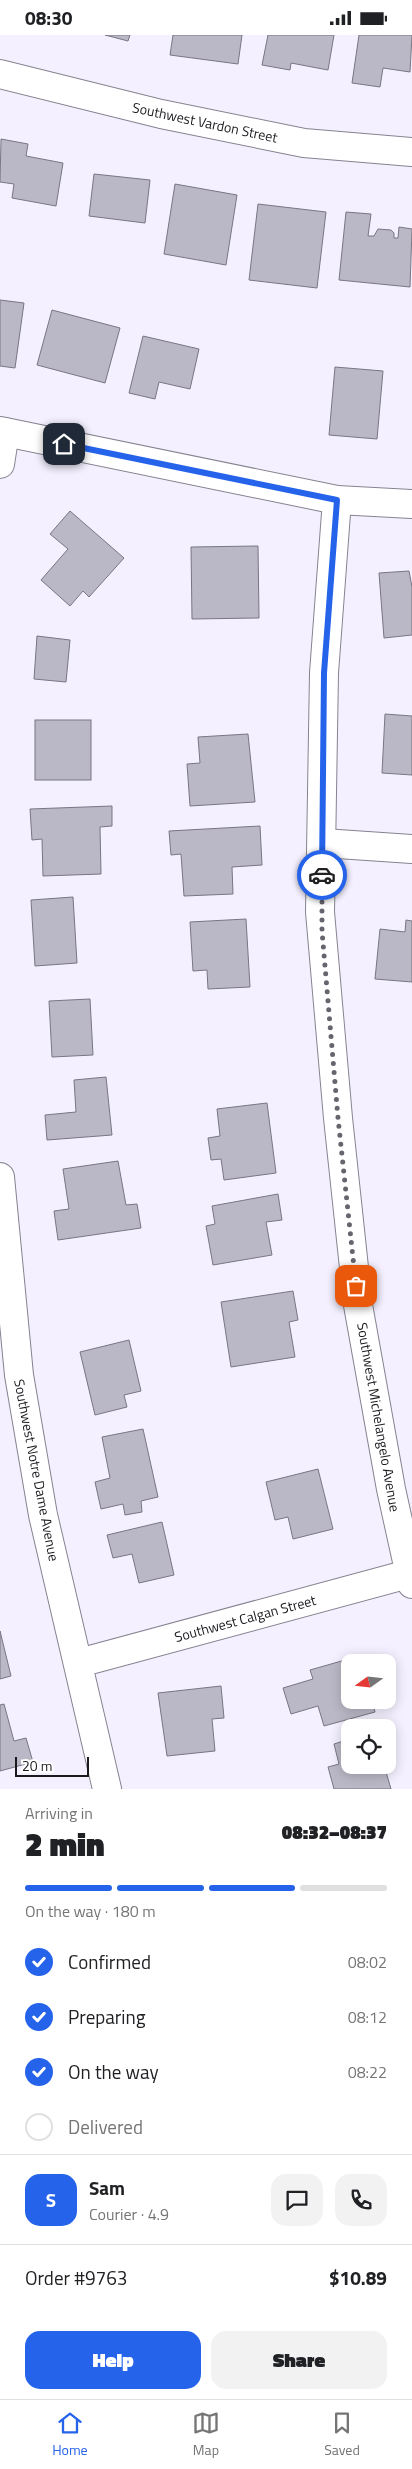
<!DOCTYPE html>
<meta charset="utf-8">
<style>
:root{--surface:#fff;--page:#f2f2f2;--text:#202124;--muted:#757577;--line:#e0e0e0;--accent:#2563eb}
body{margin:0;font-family:"Titillium Web",sans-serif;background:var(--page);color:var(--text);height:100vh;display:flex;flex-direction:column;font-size:19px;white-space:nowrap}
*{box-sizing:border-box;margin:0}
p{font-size:16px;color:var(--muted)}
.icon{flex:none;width:28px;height:28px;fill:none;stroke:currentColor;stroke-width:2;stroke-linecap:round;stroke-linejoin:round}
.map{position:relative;height:1754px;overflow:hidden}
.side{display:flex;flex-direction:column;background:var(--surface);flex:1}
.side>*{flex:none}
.needle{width:32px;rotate:255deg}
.tools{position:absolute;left:341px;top:1619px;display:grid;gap:10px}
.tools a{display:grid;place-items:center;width:55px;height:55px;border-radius:10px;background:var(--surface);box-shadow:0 2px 12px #0003;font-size:25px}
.scale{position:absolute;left:15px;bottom:12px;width:74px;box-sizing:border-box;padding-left:5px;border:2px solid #1a191e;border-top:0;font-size:14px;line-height:18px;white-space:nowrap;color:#1a191e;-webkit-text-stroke:4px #fff;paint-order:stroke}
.pin{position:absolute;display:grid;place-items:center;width:42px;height:42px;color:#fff;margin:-21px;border-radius:10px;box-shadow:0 2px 8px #0006}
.courier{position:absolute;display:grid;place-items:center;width:50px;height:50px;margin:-25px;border:4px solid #2563eb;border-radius:50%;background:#fff;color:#222;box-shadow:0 1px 6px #0007}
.head em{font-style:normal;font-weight:800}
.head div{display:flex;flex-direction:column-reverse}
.head{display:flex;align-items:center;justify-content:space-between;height:85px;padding:0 25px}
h1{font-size:32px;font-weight:800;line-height:38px}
.bar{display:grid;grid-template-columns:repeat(4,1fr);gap:8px 5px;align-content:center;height:60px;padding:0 25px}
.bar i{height:6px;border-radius:4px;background:var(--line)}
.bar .current{background:var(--accent)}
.bar p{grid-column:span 4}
.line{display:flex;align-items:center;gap:12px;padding:0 25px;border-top:1px solid var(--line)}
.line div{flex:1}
.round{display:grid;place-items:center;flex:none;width:52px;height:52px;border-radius:15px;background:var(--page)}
ol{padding:0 25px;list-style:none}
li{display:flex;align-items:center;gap:15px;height:55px}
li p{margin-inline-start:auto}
li .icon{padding:5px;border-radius:50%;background:var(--accent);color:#fff;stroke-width:4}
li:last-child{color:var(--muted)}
li i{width:28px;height:28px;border:2px solid var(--line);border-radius:50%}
.action{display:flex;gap:10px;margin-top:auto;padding:10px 25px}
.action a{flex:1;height:58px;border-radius:15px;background:var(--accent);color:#fff;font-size:20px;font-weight:800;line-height:58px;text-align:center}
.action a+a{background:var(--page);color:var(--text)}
.status{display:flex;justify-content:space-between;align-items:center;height:35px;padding:0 25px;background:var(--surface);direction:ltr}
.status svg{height:14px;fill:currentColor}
.tab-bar{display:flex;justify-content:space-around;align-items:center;height:70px;border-top:1px solid var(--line);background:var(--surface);font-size:14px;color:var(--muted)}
.tab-bar a{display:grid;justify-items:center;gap:2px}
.tab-bar .current{color:var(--accent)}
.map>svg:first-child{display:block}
</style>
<div class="status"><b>08:30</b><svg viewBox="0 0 49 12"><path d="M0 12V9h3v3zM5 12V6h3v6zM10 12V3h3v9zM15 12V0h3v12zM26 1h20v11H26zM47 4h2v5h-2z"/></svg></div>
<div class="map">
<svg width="412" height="1754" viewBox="0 0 412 1754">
<rect width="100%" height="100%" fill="#f4f0ff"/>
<!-- building -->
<g fill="#bab8c6" stroke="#787683">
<polygon points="105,0 130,0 128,6"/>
<polygon points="173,0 242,0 238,29 170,20"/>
<polygon points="268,0 334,0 328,35 291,28 290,35 262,30"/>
<polygon points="359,0 412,0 410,37 383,33 380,52 352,48"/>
<polygon points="1,104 28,109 26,121 63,128 56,171 12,163 14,149 0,147"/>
<polygon points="94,139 150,145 145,188 89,181"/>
<polygon points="175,149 237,160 226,230 164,219"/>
<polygon points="258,169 326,177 317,253 249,245"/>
<polygon points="346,177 371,179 368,201 374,201 378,194 391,195 394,198 394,203 398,203 399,192 412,194 410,252 339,245"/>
<polygon points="0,265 24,268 15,333 0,331"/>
<polygon points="52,275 120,293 105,348 37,330"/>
<polygon points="143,301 199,314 190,354 159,347 155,364 129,358"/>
<polygon points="335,332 383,336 377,404 329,400"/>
<polygon points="70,476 124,523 89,562 83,556 70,571 41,545 68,514 50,499"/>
<polygon points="258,511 259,583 192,584 191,512"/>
<polygon points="409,536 412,552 412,600 384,603 379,538"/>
<polygon points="37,601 70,605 66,647 34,644"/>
<polygon points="385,679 412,681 412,740 382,738"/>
<rect x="35" y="685" width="56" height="60"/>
<polygon points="248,699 255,767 190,771 187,729 200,728 198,702"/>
<polygon points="112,771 112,791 100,792 101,839 43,841 42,804 32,805 30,774"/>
<polygon points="260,791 262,830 232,832 233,859 184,861 181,819 171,820 169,796"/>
<polygon points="73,862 77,928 35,931 31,865"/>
<polygon points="246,884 250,952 208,954 207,935 193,936 190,887"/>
<polygon points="406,885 412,886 412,947 375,944 380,894 405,897"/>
<polygon points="90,964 93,1020 52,1022 49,966"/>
<polygon points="106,1042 112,1100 47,1105 45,1080 76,1077 74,1045"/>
<polygon points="267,1068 276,1138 224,1145 221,1124 211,1125 208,1103 220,1101 217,1074"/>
<polygon points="118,1126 126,1170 137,1169 141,1193 58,1205 54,1176 69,1174 63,1134"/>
<polygon points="278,1159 282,1185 266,1187 272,1220 213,1230 206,1191 215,1189 212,1171"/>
<polygon points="293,1256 298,1285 289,1287 295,1322 231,1332 221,1267"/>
<polygon points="129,1305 141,1356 124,1360 127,1372 95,1380 80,1317"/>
<polygon points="143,1394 158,1462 141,1466 142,1477 125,1480 123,1469 101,1474 95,1447 110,1443 102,1402"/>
<polygon points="318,1434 333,1494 293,1504 288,1482 275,1485 266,1447"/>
<polygon points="162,1487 174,1540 139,1548 132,1519 113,1523 107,1500"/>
<polygon points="0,1596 11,1641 0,1644"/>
<polygon points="359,1621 361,1628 350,1628 350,1665 372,1665 375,1677 324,1691 318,1671 291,1679 283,1653 313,1644 310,1635"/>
<polygon points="221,1651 224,1683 212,1684 215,1716 167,1721 158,1658"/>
<polygon points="4,1669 14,1706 26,1703 33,1727 0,1736 0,1670"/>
<polygon points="350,1704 350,1730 384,1730 391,1754 334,1754 328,1732 339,1729 334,1709"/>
</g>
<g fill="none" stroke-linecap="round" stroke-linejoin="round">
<!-- minor casing -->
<g stroke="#868390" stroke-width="30">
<g id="minor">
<polyline points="0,39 161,79 304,108 412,117"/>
<polyline points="0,396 337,465 412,469"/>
<polyline points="0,429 5,397"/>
<polyline points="337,465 324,638 320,877 338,1083 358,1270 391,1454 412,1549"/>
<polyline points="323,808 412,814"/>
<polyline points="0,1142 19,1340 43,1480 107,1754"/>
<polyline points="79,1628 412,1538"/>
</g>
</g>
<!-- minor -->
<use href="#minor" stroke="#fff" stroke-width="28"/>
</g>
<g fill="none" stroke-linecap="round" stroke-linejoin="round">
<!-- done -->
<polyline stroke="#66646d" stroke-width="5" stroke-dasharray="0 9" points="322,840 322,896 338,1083 356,1251"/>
<!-- route -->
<polyline stroke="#2563eb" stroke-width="6" points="64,409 337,465 324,638 322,840"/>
</g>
<g text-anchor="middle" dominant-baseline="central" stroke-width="4.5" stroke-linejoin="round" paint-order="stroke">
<!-- street labels -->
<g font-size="14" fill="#1a191e" stroke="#fff">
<text transform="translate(205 87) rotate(12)">Southwest Vardon Street</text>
<text transform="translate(379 1382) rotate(80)">Southwest Michelangelo Avenue</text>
<text transform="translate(37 1435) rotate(79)">Southwest Notre Dame Avenue</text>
<text transform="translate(245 1583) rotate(-15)">Southwest Calgan Street</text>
</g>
</g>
</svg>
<div class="tools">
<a><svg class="needle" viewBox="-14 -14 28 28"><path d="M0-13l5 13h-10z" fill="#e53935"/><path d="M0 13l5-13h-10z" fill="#757577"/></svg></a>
<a><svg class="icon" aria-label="locate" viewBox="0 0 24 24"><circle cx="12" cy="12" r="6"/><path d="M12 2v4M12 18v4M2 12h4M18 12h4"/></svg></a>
</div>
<div class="scale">20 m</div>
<div class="pin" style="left:356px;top:1251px;background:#ea580c"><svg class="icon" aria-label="bag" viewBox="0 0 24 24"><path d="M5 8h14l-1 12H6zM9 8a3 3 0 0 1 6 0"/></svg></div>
<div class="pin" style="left:64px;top:409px;background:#1f2937"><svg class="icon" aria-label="home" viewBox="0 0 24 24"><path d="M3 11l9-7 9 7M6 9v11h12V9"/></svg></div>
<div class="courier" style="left:322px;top:840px"><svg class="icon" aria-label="car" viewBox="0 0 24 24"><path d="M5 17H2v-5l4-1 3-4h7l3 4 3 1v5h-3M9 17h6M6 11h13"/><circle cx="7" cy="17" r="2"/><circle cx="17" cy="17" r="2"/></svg></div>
</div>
<section class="side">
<div class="head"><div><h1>2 min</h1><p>Arriving in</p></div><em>08:32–08:37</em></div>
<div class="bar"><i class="current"></i><i class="current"></i><i class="current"></i><i></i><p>On the way · 180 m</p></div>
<ol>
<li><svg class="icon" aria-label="check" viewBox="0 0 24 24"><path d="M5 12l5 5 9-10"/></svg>Confirmed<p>08:02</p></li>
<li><svg class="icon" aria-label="check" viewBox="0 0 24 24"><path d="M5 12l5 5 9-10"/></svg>Preparing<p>08:12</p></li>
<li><svg class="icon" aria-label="check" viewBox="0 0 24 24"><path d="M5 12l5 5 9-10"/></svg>On the way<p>08:22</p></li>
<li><i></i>Delivered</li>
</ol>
<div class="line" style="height:90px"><b class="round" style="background:var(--accent);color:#fff">S</b><div><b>Sam</b><p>Courier · 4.9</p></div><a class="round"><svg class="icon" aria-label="chat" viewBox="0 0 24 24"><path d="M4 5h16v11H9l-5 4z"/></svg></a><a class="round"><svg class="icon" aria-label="phone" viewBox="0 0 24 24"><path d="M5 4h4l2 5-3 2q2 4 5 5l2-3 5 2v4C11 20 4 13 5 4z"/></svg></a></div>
<div class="line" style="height:65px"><div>Order #9763</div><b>$10.89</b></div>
<div class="action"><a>Help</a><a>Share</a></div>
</section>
<nav class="tab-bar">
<a class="current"><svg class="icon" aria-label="home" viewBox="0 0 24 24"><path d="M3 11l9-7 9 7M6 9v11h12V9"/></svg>Home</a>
<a><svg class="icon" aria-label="map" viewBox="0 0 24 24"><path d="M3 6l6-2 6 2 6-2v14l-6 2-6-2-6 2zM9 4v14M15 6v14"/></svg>Map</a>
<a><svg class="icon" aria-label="saved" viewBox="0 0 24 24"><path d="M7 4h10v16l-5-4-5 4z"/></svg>Saved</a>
</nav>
